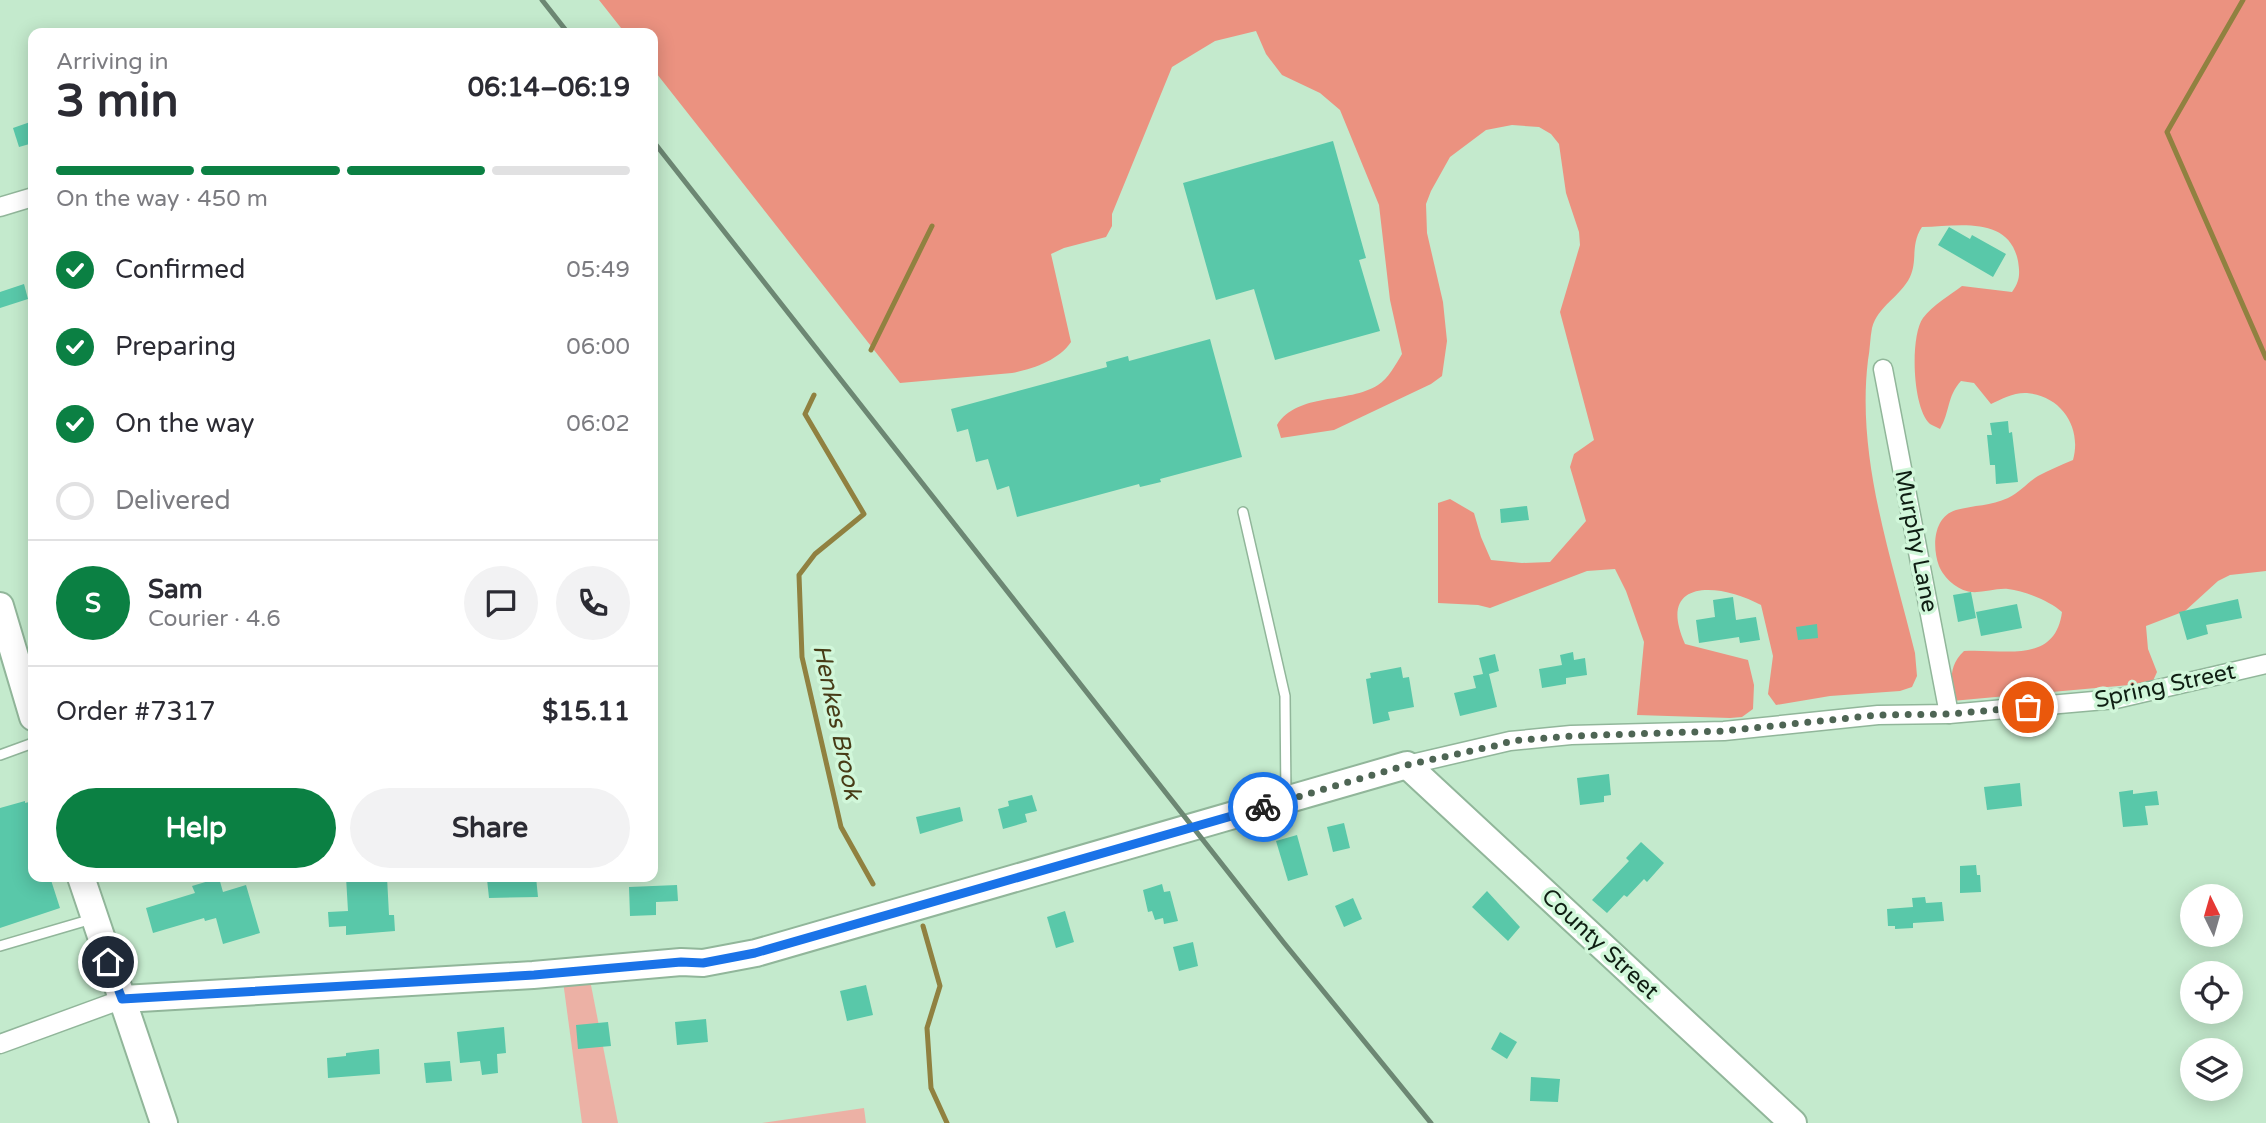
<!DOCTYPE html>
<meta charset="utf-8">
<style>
:root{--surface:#fff;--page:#f2f2f3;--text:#2b2b33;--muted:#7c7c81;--line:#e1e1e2;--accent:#0b8043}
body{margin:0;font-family:"Varela Round",sans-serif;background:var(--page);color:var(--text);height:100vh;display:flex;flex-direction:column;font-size:26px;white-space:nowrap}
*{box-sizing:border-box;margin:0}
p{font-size:23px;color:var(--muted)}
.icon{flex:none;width:38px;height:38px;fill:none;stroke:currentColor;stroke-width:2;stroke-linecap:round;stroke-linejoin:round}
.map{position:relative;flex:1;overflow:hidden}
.side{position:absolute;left:28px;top:28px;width:630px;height:854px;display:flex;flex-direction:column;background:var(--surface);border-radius:14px;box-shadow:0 4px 18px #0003}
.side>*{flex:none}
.needle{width:46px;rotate:355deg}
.controls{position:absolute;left:2180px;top:884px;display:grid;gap:14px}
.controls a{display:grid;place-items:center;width:63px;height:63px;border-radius:50%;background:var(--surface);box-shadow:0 4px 18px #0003;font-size:35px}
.pin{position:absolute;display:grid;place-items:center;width:60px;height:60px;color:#fff;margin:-30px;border:4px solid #fff;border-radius:50%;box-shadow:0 2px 7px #0007}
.courier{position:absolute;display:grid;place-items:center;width:70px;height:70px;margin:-35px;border:5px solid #1a73e8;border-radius:50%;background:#fff;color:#222;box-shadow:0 2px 9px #0007}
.overview em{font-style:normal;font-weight:800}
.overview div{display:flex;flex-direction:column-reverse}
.overview{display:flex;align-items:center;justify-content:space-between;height:119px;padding:0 28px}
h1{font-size:46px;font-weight:800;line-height:52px}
.bar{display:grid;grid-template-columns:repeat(4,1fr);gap:10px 7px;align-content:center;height:84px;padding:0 28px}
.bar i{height:9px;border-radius:5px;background:var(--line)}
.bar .selected{background:var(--accent)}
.bar p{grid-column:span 4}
.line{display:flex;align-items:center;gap:18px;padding:0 28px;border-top:2px solid var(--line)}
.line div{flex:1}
.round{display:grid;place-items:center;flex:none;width:74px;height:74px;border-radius:37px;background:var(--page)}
ol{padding:0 28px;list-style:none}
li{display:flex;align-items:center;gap:21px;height:77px}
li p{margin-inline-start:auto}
li .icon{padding:7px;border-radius:50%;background:var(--accent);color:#fff;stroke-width:4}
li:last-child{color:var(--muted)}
li i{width:38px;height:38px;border:4px solid var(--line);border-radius:50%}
.action{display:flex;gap:14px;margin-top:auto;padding:14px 28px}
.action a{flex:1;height:80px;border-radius:42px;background:var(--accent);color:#fff;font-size:28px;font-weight:800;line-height:80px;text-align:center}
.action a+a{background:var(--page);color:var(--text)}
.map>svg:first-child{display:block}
</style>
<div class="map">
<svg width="2266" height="1123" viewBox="0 0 2266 1123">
<rect width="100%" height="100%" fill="#c4eacd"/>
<!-- green -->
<g fill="#ecb1a5">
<polygon points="590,980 618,1123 582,1123 563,981"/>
<polygon points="864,1108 866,1123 762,1123"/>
</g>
<!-- forest -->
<path fill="#eb9280" d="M599,0H2266V571L2230,575L2218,581L2185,611L2146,626L2148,649L2157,672L2152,683L1952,701C1952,680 1948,666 1964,651C2001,648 2055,666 2062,612C2050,601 2025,591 2008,589C1996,588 1983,593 1971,592C1957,590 1944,578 1939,566C1932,547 1933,517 1956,510C1974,505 1991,506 2008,498C2020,492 2028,482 2038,476C2049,470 2061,465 2073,460C2082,428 2062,396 2027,393C2015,392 2001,399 1991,404L1974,383L1961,381C1947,396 1950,412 1940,429C1937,427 1933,426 1930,424C1912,408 1910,336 1923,318C1933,305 1950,295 1962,286L2012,292C2020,281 2020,274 2018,261C2009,215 1958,226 1922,227C1910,245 1918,260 1910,277C1900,297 1878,306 1872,328C1870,338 1870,350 1868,360C1856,459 1892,558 1915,653L1917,676L1912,687L1900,691L1830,696L1776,705L1768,694L1773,656L1761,605C1721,583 1655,577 1685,644L1748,660L1754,685L1753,709L1742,717L1730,718L1637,715L1644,642L1626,591L1615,569L1587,571L1490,608L1478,605L1438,603V503L1450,499L1474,513L1481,537L1491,560L1522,563L1550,562L1586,521L1570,467L1574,454L1594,440L1560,312L1580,245L1579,232L1566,193L1559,144L1551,134L1539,127L1512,125L1486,130L1450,157L1431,191L1426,204L1427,233L1443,302L1447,341L1442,376L1431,384L1334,430L1281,438L1277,425C1298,392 1348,404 1378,385C1388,379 1396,364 1402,354L1390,300L1379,205L1340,110L1320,93L1282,75L1266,54L1256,31L1215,41L1172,67L1112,214V226L1106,237L1064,248L1051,254L1071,342C1059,360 1033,369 1012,373L900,383L653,69V33H625Z"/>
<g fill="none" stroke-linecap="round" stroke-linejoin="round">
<!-- stream -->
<g stroke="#908140" stroke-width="5">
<polyline points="2243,0 2167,132 2266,358"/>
<polyline points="871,350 932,226"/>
<polyline points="814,395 805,414 864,514 815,554 799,575 802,657 841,827 873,884"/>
<polyline points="923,926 940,986 927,1028 931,1088 947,1123"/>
</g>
</g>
<!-- building -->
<g fill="#59c8a9">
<polygon points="33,121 33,143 19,147 13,128"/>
<polygon points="1333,141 1366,258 1359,260 1380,331 1275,360 1254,289 1216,300 1183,183"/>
<polygon points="1949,227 1970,239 1972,235 2006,254 1993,277 1938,245"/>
<polygon points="24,284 28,299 0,308 0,292"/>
<polygon points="1210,339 1242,457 1160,479 1161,482 1140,487 1139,484 1017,517 1009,486 997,490 988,459 976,462 968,429 957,432 951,409 1107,367 1106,362 1128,356 1129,361"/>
<polygon points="2008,421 2009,433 2012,432 2018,482 1996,484 1995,465 1990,465 1987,435 1992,435 1990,423"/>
<polygon points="1527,506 1529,520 1501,523 1500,509"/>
<polygon points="1971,592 1976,618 1958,622 1953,595"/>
<polygon points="1733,597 1736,620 1756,617 1760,640 1740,643 1739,637 1699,643 1696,620 1715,617 1713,600"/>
<polygon points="2238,599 2242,618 2206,625 2208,634 2187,640 2179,612"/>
<polygon points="2017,604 2022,628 1981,636 1976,612"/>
<polygon points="1817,624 1818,638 1798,640 1796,627"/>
<polygon points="1573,652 1574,660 1585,658 1587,675 1566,678 1566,684 1542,688 1539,669 1562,665 1560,655"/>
<polygon points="1495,654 1499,671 1489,674 1497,707 1460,716 1454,693 1476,688 1473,676 1483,674 1479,658"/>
<polygon points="1401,667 1403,678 1409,677 1414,707 1388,712 1390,720 1373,724 1366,679 1371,678 1370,673"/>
<polygon points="1609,774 1611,795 1604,796 1604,802 1580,805 1577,778"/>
<polygon points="2020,783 2022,806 1987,810 1984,787"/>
<polygon points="2133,790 2133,794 2157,791 2159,805 2145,806 2148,825 2123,827 2119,792"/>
<polygon points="1032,795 1037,811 1025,814 1027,822 1003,829 998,809 1009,806 1008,801"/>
<polygon points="25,801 25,803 29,802 33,816 33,877 50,877 60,908 0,928 0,808"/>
<polygon points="960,807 963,821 920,834 916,817"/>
<polygon points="1344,823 1350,848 1333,852 1327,827"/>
<polygon points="1297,835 1308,875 1288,881 1276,841"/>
<polygon points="1641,842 1664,863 1647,882 1644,879 1627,897 1624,895 1607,913 1592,900 1629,861 1626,858"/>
<polygon points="1976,865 1977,875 1980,875 1981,892 1960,893 1960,866"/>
<polygon points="346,877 387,877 389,915 394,915 395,931 346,935 346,926 329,927 328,912 348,911"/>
<polygon points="506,877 536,877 538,897 489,898 487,879"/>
<polygon points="219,878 223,892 246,885 260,933 223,944 216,918 205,921 204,918 153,933 146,908 195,893 192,886"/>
<polygon points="1162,884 1164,892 1170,891 1178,921 1164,924 1163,918 1155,920 1152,911 1148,912 1143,890"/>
<polygon points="677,885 678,901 656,902 656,915 630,916 629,887"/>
<polygon points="1487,891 1520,927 1508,941 1472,907"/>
<polygon points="1925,897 1926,903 1942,902 1944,921 1913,923 1913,928 1895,929 1895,926 1888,926 1887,909 1913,907 1912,898"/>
<polygon points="1353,898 1362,919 1344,927 1335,906"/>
<polygon points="1065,911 1074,942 1056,948 1047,917"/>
<polygon points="1193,942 1198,966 1179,971 1173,947"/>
<polygon points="866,985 873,1015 847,1021 840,991"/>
<polygon points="706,1019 708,1042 677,1045 675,1022"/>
<polygon points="608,1022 611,1046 578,1049 576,1025"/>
<polygon points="504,1027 506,1053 497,1054 498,1073 482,1075 480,1061 460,1063 457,1032"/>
<polygon points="1500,1032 1517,1042 1507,1059 1491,1049"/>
<polygon points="379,1049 380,1074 328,1078 327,1058 346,1056 346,1053"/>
<polygon points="450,1061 452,1081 426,1083 424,1063"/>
<polygon points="1531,1077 1560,1079 1558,1102 1530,1101"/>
</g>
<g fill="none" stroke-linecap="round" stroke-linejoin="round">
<!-- lane casing -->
<g stroke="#91b69a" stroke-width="12">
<g id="lane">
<polyline points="1243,512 1285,696 1286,799"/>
<polyline points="0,755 33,743"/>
<polyline points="0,946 92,919"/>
</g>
</g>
<!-- street casing -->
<g stroke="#91b69a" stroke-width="21">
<g id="street">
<polyline points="0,207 33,197"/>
<polyline points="1883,369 1949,714"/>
<polyline points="1407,765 1510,741 1571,735 1724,731 1878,715 1949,714 2116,699 2266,664"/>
<polyline points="0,1044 123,999"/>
</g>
</g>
<!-- secondary casing -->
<g stroke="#91b69a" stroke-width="30">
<g id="secondary">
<polyline points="0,606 33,717"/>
<polyline points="81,877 164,1123"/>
<polyline points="123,999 533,975 681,962 703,963 756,953 1407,765 1793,1123"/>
</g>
</g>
<!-- lane -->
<use href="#lane" stroke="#fff" stroke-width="9"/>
<!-- street -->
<use href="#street" stroke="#fff" stroke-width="18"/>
<!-- secondary -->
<use href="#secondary" stroke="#fff" stroke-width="26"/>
<!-- rail -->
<g stroke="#6c8773" stroke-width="5">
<polyline points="542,0 568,33"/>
<polyline points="653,141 1284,943 1431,1123"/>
</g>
</g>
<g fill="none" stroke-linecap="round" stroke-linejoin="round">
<!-- done -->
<polyline stroke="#4e6554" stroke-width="7" stroke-dasharray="0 12.6" points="1263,807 1407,765 1503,744 1510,741 1571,736 1724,731 1878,715 1949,714 2028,707"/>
<!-- route -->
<polyline stroke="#1a73e8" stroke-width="9" points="108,962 122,999 534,975 681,962 703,963 755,953 1263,807"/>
</g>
<g text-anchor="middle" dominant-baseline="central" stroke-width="7" stroke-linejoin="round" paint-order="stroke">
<!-- street labels -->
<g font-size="23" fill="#0f1e13" stroke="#d1f7da">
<text transform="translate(1916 541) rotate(79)">Murphy Lane</text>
<text transform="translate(2165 686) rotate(-12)">Spring Street</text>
<text transform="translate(1600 944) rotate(43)">County Street</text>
</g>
<!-- water labels -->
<g font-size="24" font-style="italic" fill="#473b16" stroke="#d1f7da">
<text transform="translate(837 722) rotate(78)">Henkes Brook</text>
</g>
</g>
</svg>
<div class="controls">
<a><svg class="needle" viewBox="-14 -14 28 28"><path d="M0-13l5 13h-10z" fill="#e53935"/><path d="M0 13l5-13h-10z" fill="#7c7c81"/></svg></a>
<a><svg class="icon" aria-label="locate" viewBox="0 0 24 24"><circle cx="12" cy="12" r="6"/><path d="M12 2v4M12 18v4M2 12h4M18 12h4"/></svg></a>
<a><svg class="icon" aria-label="layers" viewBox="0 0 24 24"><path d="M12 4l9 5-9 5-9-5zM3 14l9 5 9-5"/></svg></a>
</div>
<div class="pin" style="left:2028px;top:707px;background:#ea580c"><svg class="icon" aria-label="bag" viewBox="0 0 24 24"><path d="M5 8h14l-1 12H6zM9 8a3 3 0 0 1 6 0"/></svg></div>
<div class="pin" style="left:108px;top:962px;background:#1f2937"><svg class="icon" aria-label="home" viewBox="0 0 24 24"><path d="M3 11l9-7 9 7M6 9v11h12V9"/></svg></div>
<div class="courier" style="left:1263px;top:807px"><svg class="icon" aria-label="bike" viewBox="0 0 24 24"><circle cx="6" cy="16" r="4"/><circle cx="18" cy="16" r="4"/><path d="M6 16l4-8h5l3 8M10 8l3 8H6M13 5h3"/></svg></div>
<section class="side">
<div class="overview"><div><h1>3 min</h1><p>Arriving in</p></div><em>06:14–06:19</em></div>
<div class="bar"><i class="selected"></i><i class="selected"></i><i class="selected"></i><i></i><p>On the way · 450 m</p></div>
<ol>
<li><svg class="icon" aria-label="check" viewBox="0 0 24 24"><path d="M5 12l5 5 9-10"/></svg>Confirmed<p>05:49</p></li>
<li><svg class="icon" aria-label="check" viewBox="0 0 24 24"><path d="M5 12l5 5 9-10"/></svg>Preparing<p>06:00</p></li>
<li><svg class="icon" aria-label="check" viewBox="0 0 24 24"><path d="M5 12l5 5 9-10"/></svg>On the way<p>06:02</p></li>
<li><i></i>Delivered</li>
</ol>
<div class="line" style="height:126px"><b class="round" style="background:var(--accent);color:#fff">S</b><div><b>Sam</b><p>Courier · 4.6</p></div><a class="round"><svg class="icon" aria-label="chat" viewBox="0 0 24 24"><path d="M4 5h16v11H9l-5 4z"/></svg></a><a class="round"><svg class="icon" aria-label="phone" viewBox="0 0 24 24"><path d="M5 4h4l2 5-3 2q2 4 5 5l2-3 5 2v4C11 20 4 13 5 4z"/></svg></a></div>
<div class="line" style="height:91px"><div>Order #7317</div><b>$15.11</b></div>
<div class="action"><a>Help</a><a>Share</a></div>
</section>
</div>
